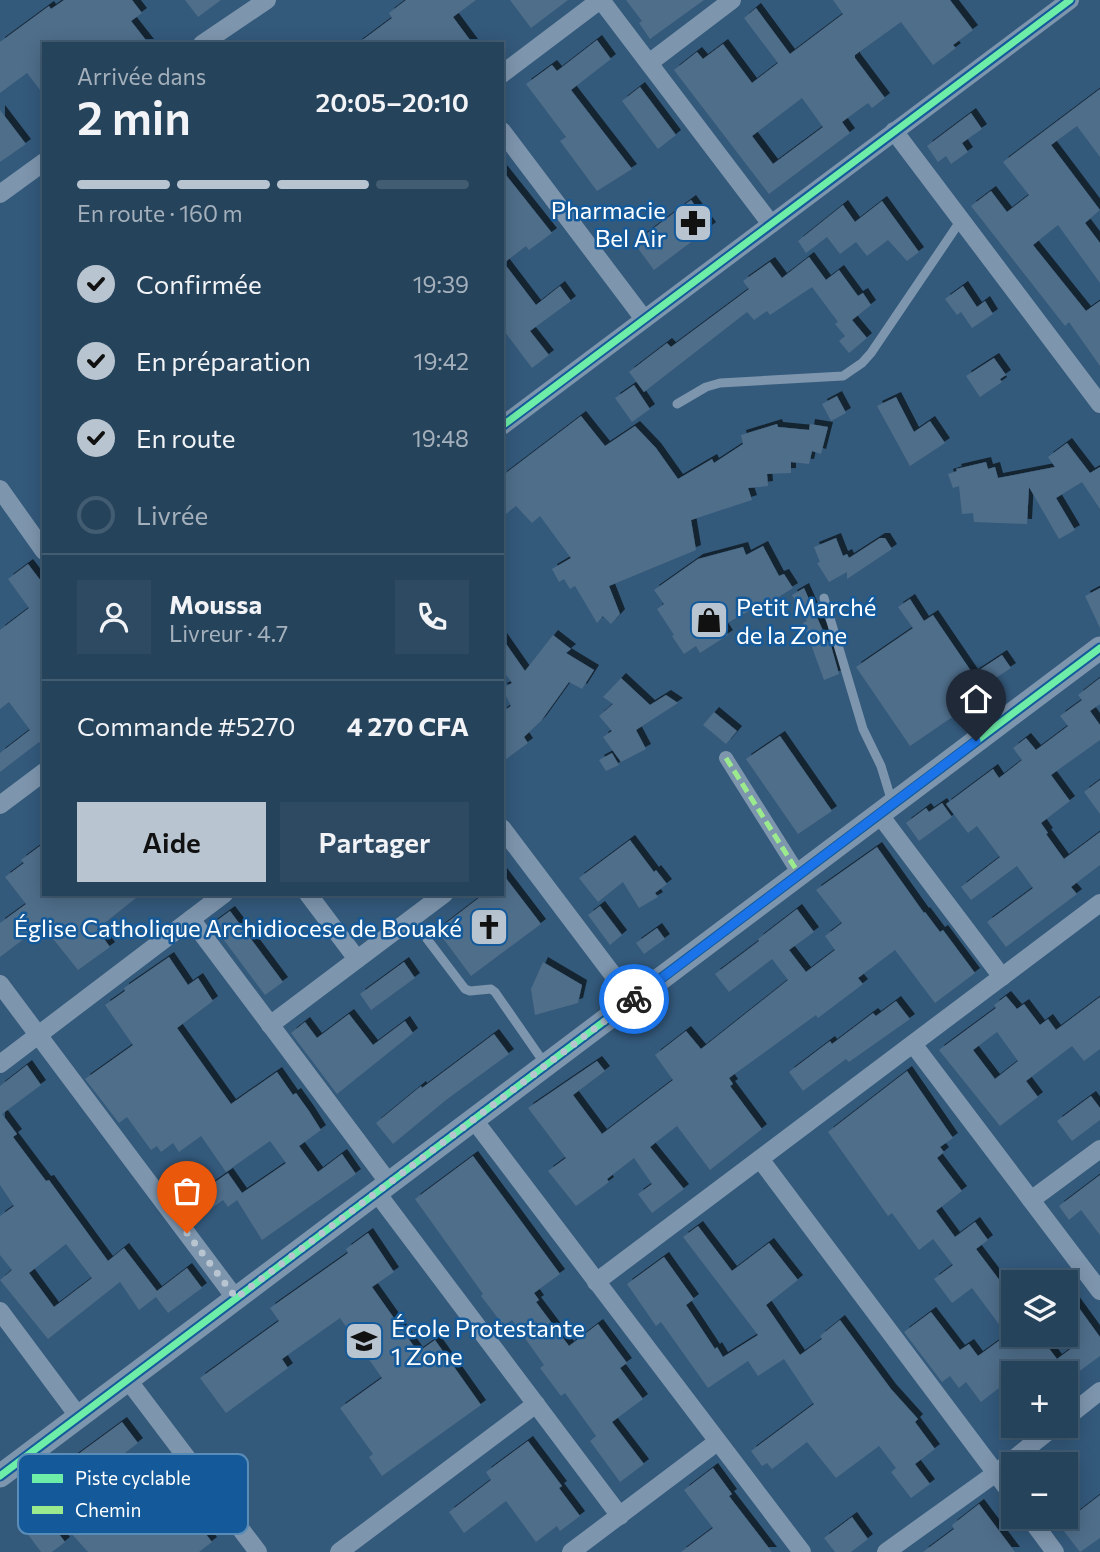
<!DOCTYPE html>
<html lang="fr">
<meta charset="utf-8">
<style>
:root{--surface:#26435c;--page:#2e4a62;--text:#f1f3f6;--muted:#a4b0bb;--line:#425c72;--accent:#b8c5d1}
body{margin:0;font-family:Commissioner,sans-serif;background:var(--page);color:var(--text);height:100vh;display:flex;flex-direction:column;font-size:26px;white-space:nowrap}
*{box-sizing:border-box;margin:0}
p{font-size:23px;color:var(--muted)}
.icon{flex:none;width:38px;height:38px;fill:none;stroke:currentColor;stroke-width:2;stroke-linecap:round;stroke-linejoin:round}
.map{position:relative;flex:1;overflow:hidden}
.panel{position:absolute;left:42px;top:42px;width:462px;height:854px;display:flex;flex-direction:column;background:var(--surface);border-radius:0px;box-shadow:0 4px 18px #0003,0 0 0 2px var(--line)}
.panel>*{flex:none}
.tools{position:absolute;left:1001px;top:1270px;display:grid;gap:14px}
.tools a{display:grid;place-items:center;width:77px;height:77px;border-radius:0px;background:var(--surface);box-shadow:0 4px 18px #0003,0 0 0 2px var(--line);font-size:35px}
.pin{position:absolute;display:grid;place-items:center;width:60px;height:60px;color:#fff;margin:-72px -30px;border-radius:50% 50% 50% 0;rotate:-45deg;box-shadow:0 0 7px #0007}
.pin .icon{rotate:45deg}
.courier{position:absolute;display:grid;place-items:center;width:70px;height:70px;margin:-35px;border:5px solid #1a73e8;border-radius:50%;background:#fff;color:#222;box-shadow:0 2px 9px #0007}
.overview em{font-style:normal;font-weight:600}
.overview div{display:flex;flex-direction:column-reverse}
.overview{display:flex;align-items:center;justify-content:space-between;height:119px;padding:0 35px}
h1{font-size:46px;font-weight:600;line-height:52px}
.bar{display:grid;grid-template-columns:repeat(4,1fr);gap:10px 7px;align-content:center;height:84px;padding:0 35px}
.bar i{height:9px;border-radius:5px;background:var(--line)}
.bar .active{background:var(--accent)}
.bar p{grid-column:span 4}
.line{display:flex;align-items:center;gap:18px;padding:0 35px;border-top:2px solid var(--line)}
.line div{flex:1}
.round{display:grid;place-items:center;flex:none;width:74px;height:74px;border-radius:0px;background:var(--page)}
ol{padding:0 35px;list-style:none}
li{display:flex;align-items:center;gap:21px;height:77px}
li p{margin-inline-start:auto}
li .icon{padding:7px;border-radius:50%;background:var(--accent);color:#111;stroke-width:4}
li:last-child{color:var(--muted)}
li i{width:38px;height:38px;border:4px solid var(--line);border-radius:50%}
.cta{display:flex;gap:14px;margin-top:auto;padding:14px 35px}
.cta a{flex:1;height:80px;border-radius:0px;background:var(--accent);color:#111;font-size:28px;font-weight:600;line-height:80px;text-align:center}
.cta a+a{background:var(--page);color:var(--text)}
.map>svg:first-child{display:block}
</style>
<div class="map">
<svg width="1100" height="1552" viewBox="0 0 1100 1552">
<defs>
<filter id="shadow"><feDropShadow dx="5" dy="-5" stdDeviation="0" flood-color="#0009"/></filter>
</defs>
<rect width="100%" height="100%" fill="#33597b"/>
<!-- building -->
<g fill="#506e8a" fill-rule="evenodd" filter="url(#shadow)">
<polygon points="64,0 132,0 142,13 131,21 149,44 44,44 44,95 27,73 0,93 0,42 49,6 51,9"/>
<polygon points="185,0 221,0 198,17"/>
<polygon points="406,0 476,0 453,17 473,44 357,44 392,18 389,13"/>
<polygon points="510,0 568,0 531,28"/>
<polygon points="626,0 704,0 650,39 639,23 642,21"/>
<path d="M833,0H950L973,30L953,45L956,48L933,65L901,22L855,55V58L885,98L872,108L868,103L842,122L850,133L769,194L674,70L697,52L703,59L723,44L752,83L778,63L744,18L756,8L790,54L843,14ZM802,98L823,127L773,164L752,136Z"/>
<polygon points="597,40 611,59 571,90 632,169 597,191 560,141 566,137 526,84 552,65 557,71"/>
<polygon points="640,87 676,135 658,149 622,101"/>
<polygon points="1100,89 1100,157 1077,126 1051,145 1100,210 1085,223 1100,243 1100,283 1058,225 1033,245 1086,311 1100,301 1100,366 1069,322 1065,326 971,206 991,191 1007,212 1029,195 1003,162"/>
<polygon points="0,110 26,144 0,162"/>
<polygon points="971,113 982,129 962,143 968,152 951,164 946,156 938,162 927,146"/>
<polygon points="502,170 552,233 529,250 526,246 504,263 536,305 560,286 571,301 530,331 549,355 532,368 502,328"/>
<polygon points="691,200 711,227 654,270 634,243"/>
<polygon points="882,201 919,252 907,261 888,240 867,256 856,242 840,254 827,237 806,253 798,241 843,205 855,222"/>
<polygon points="809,257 826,280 839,270 858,296 863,293 871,305 852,320 867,338 849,353 839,341 845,336 835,324 838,322 812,287 770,315 767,311 754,320 747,312 644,392 629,372 667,343 671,347 749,289 743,281 770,262 782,278"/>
<polygon points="963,286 977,307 985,301 993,314 972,328 961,312 957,315 945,299"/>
<polygon points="994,358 1006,375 1000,379 1002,382 980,397 966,376"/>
<polygon points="634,385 650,409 632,422 615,398"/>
<polygon points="837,396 846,413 831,421 822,404"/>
<polygon points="896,397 914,432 930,421 945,443 910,466 877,406"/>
<polygon points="581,416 605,446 635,426 656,448 678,479 712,459 714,463 743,444 741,435 777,424 778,427 809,430 810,424 828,427 821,454 812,451 809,464 791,462 791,473 767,474 768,486 748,488 752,500 691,520 696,550 609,586 620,614 611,624 603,616 597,623 575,586 570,589 564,579 559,582 552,569 571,558 540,516 532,523 516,506 502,517 502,476"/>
<polygon points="1067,443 1090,473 1100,467 1100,509 1082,482 1056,498 1075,530 1059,539 1029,487 1027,524 974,522 973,513 962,514 959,486 953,488 948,474 957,471 956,469 986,462 988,469 995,467 998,478 1055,467 1048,457"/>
<polygon points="836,538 843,556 847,554 849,558 880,538 885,538 892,549 847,579 847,572 829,582 817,563 820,562 814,547"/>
<polygon points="763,546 779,576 784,574 793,588 764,606 763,603 722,626 728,635 700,653 696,646 684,654 672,636 674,635 657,609 664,604 654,590 698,559 743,547 746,555"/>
<polygon points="28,564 44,585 44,749 39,742 0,772 0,753 30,730 9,702 0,709 0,630 29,608 8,579"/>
<polygon points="804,588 828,642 830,642 839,674 824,680 803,623 807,621 792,595"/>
<polygon points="1100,588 1100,628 1085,596"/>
<polygon points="910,599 924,621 933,615 973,674 1002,655 1011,668 982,687 986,694 910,746 856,667 913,628 898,607"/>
<polygon points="553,635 571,649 566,653 594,670 582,689 569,682 541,721 524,737 528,743 502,762 502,712 511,706 502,688 512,683 502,669 502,638 525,671"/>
<polygon points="621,678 650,705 666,695 678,703 636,730 646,749 621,762 603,737 612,731 599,716 613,704 603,697"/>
<polygon points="1100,678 1100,704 1090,711 1100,725 1100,740 1051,775 1070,801 1041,823 1048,833 1046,834 1064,859 1100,832 1100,865 1071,887 1077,894 1006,947 987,922 1033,888 1017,866 971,900 961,887 1000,857 977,826 968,833 946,804 993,769 999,778 1022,760 1013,748 1026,738 1036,750 1068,726 1060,716 1082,700 1078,695"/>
<polygon points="714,712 737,731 726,744 703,725"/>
<polygon points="780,736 832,811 798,834 746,759"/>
<polygon points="612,753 619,765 606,771 599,760"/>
<polygon points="1100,780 1100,814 1084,792"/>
<polygon points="942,803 952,817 919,841 906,823 926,808 929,812"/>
<polygon points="630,840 654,872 656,870 667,884 655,893 658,897 639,908 623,882 598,902 579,878"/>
<polygon points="44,843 44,894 141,894 97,929 110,947 78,970 42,925 0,957 0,923 26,904 5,877 24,863 21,860"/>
<polygon points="877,847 924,913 925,912 940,932 943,930 975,973 935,1003 895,950 858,978 863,984 818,1018 816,1015 729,1078 733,1084 730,1086 762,1129 710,1170 677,1126 650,1147 684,1189 652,1213 638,1194 652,1184 634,1158 607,1179 609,1182 576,1206 548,1171 566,1158 528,1108 597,1061 605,1071 573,1095 602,1134 673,1080 655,1055 686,1031 701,1049 788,980 772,959 729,992 715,974 759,941 758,939 797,909 814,932 789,950 806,972 835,950 825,936 842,923 816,890"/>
<polygon points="502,873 541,924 471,976 437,930 484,894 502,894"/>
<polygon points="600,906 622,935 610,945 588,915"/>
<polygon points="230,911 283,982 265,995 212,924"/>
<polygon points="657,928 665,939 644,954 636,943"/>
<polygon points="169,957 188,985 198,978 213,1001 177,1028 231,1104 277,1072 293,1095 296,1093 309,1111 321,1130 299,1146 318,1172 342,1154 356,1174 262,1240 237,1200 228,1207 223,1200 199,1217 187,1201 228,1173 242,1193 286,1163 270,1141 226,1172 201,1136 179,1152 173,1143 161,1152 157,1146 151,1150 127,1117 119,1123 85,1079 133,1045 105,1005 125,991 124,988"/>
<polygon points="404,962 415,978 371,1010 360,994"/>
<polygon points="543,962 582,985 578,1003 535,1015 531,989"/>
<path d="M1006,996L1017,1009L1024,1004L1040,1025L1048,1019L1056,1030L1100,997V1049L1084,1061L1072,1046L1026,1081L1038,1097L1000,1126L939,1050L996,1008L994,1005ZM997,1032L1018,1061L995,1079L973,1050Z"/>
<polygon points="896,1001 910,1019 849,1062 846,1059 803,1091 789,1072 830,1041 832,1044 873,1013 876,1016"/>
<polygon points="349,1014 373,1045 405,1021 413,1033 337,1094 291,1033 305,1022 317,1038"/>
<polygon points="494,1034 509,1054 446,1100 393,1144 376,1123 421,1086 422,1088"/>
<path d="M27,1065L41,1085L2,1114L17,1134L13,1137L46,1181L49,1180L108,1261L124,1248L157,1291L187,1268L202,1288L168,1313L156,1297L139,1310L120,1282L48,1339L0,1280L12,1270L0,1255V1216L14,1206L0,1185V1086ZM66,1244L92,1278L54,1307L29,1273Z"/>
<polygon points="907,1071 953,1138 940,1147 944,1152 937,1158 962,1191 936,1211 955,1237 975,1222 988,1240 976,1249 1013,1298 1013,1335 1039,1335 1057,1359 1080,1342 1066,1323 1066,1290 1100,1337 1100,1356 1066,1381 1066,1374 1013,1374 1013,1396 1004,1384 981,1402 966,1382 959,1388 950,1376 942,1382 904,1332 931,1312 960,1350 969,1344 978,1356 1007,1335 972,1288 952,1303 934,1279 953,1265 933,1239 919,1250 892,1213 888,1216 828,1132"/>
<polygon points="1091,1096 1100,1108 1100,1120 1072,1141 1057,1121"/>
<polygon points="473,1156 560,1274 534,1293 539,1300 536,1302 569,1346 598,1324 627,1363 620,1368 643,1399 612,1422 644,1464 620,1482 590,1441 596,1436 565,1393 561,1396 540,1368 544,1365 512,1320 504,1326 481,1296 483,1294 415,1199"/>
<polygon points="1100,1175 1100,1235 1081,1210 1069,1220 1059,1206"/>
<polygon points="698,1226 732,1271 769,1243 798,1280 766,1305 800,1355 822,1339 820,1336 840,1320 891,1389 918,1419 915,1422 935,1449 915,1464 930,1484 911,1498 891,1472 896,1468 879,1446 836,1478 807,1442 772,1469 767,1463 762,1466 751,1451 814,1404 784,1359 758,1376 748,1361 708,1388 661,1322 656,1326 627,1284 664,1257 694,1299 686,1305 715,1349 717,1347 723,1357 758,1335 683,1237"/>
<polygon points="368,1233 394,1272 372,1287 418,1352 435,1340 481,1405 382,1476 369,1457 373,1454 340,1408 382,1378 340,1318 282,1359 288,1368 226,1413 200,1378 279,1321 270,1308 348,1253 346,1249"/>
<polygon points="122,1422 138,1443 44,1514 65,1542 52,1552 41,1552 21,1525 28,1520 21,1511 44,1494 36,1485"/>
<polygon points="528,1441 562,1486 559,1488 580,1516 560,1531 557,1526 536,1542 506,1501 464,1533 449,1512 491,1480 486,1472"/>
<polygon points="155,1468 212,1542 199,1552 88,1552 71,1533"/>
<polygon points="713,1468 732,1494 729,1496 772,1552 681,1552 713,1528 684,1490"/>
<polygon points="1100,1495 1100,1538 1080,1552 1060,1526"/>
<polygon points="979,1504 1015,1552 923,1552 954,1529 952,1525"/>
<polygon points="852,1517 868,1539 851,1552 835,1552 824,1538"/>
</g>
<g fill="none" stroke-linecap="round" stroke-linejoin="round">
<!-- service -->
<g stroke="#7d95ad" stroke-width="9">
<polyline points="677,404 706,387 720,383 843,376 862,363 871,353 961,220"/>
<polyline points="824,598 863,729 881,766 892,802"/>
<polyline points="427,939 465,989 470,991 491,989 495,992 545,1064"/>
</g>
<!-- pedestrian -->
<polyline stroke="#7d95ad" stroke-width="14" points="726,758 799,874"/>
<!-- minor -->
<g stroke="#7d95ad" stroke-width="18">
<polyline points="601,0 771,224"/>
<polyline points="202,44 267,0"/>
<polyline points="649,63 732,0"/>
<polyline points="502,74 600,0"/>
<polyline points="502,131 644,319"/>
<polyline points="894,131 1100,404"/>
<polyline points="0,194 44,162"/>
<polyline points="502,426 1070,0"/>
<polyline points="0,489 44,551"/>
<polyline points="0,805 44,772"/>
<polyline points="879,814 1002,977"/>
<polyline points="502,828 632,1000"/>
<polyline points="308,894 357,959"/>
<polyline points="191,919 389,1183"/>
<polyline points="0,984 236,1299"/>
<polyline points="270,1025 444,894"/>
<polyline points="913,1044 1100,1291"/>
<polyline points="0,1064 224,894"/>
<polyline points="474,1120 802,1552"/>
<polyline points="760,1159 1013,1496"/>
<polyline points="377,1193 620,1516"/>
<polyline points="1031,1200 1100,1149"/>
<polyline points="596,1282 1100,903"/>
<polyline points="0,1311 79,1417"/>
<polyline points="128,1380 258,1552"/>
<polyline points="1066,1418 1100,1391"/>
<polyline points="1029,1517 1055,1552"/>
<polyline points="339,1552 536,1404"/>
<polyline points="571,1552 717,1442"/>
<polyline points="886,1552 996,1473 1055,1426"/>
</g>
<!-- tertiary -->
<polyline stroke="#7d95ad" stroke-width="23" points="0,1476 1100,648"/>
<!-- quiet -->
<polyline stroke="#9bea8d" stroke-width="5" stroke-dasharray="10 5" stroke-linecap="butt" points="726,758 799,874"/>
<!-- cycleway casing -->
<g stroke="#145a9a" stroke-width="11">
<g id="cycleway">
<polyline points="502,426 1070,0"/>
<polyline points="0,1476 1100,648"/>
</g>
</g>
<!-- cycleway -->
<use href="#cycleway" stroke="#6deda7" stroke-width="7"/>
</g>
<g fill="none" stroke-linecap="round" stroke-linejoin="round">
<!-- done -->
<polyline stroke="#b8c5d1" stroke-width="7" stroke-dasharray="0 12.6" points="187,1233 236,1298 634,999"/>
<!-- route -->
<polyline stroke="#1a73e8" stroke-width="9" points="634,999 976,741"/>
</g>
<!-- icons -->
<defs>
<g id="pharmacy-square" transform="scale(2.0125)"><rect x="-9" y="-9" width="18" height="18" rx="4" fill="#b8c5d1" stroke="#145a9a"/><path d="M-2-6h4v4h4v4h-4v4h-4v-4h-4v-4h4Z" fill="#111"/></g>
<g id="shop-square" transform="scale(2.0125)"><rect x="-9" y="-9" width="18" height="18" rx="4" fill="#b8c5d1" stroke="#145a9a"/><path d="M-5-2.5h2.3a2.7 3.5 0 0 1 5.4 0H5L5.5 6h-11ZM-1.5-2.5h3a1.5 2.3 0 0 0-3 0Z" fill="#111"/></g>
<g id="church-square" transform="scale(2.0125)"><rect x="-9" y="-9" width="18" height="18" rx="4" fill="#b8c5d1" stroke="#145a9a"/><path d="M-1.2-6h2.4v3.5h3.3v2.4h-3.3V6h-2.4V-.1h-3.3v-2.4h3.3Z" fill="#111"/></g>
<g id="school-square" transform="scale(2.0125)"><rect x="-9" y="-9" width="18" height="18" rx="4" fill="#b8c5d1" stroke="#145a9a"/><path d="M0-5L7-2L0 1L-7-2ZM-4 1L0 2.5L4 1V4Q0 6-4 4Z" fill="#111"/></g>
</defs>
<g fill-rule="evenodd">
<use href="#pharmacy-square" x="693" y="223"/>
<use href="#shop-square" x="709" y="620"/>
<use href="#church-square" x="489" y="927"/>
<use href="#school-square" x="364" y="1341"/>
</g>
<g text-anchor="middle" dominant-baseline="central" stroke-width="5" stroke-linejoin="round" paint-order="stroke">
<!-- poi labels -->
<g font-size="24" fill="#fff" stroke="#145a9a" text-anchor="end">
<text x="666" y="209">Pharmacie<tspan x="666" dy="28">Bel Air</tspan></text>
<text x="736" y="606" text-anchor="start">Petit Marché<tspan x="736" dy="28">de la Zone</tspan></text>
<text x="462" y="927">Église Catholique Archidiocese de Bouaké</text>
<text x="391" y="1327" text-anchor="start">École Protestante<tspan x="391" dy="28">1 Zone</tspan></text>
</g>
</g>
<!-- legend -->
<rect x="18" y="1454" width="230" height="80" rx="10" fill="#145a9a" stroke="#5a8cb8" stroke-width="2"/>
<rect x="32" y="1474" width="31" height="9" fill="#6deda7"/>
<rect x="32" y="1506" width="31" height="8" fill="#9bea8d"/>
<g font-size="19" fill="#fff">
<text x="75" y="1485">Piste cyclable</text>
<text x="75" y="1517">Chemin</text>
</g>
</svg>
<div class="tools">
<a><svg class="icon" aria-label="layers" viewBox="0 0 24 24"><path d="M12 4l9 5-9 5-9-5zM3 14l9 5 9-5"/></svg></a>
<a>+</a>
<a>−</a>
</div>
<div class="pin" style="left:187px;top:1233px;background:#ea580c"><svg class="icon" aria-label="bag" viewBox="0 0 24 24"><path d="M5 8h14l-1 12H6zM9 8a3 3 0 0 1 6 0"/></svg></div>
<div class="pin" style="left:976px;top:741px;background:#1f2937"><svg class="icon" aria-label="home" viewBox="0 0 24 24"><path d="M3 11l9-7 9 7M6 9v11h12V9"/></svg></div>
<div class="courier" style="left:634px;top:999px"><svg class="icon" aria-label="bike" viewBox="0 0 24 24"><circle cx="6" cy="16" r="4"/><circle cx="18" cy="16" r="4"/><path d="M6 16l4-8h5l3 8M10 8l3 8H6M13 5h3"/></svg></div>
<section class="panel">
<div class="overview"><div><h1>2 min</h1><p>Arrivée dans</p></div><em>20:05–20:10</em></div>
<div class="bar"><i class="active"></i><i class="active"></i><i class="active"></i><i></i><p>En route · 160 m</p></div>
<ol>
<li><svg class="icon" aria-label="check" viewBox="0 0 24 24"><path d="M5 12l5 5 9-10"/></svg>Confirmée<p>19:39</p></li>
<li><svg class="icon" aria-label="check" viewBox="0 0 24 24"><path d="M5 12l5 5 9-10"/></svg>En préparation<p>19:42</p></li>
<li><svg class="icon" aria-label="check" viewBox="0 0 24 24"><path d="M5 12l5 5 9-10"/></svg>En route<p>19:48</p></li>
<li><i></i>Livrée</li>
</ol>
<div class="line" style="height:126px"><a class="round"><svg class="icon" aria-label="person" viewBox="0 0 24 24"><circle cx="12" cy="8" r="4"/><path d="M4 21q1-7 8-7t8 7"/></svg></a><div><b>Moussa</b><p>Livreur · 4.7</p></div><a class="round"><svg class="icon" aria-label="phone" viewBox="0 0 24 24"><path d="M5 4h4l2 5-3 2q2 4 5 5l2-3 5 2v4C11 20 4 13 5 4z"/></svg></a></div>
<div class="line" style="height:91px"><div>Commande #5270</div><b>4 270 CFA</b></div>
<div class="cta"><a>Aide</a><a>Partager</a></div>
</section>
</div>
